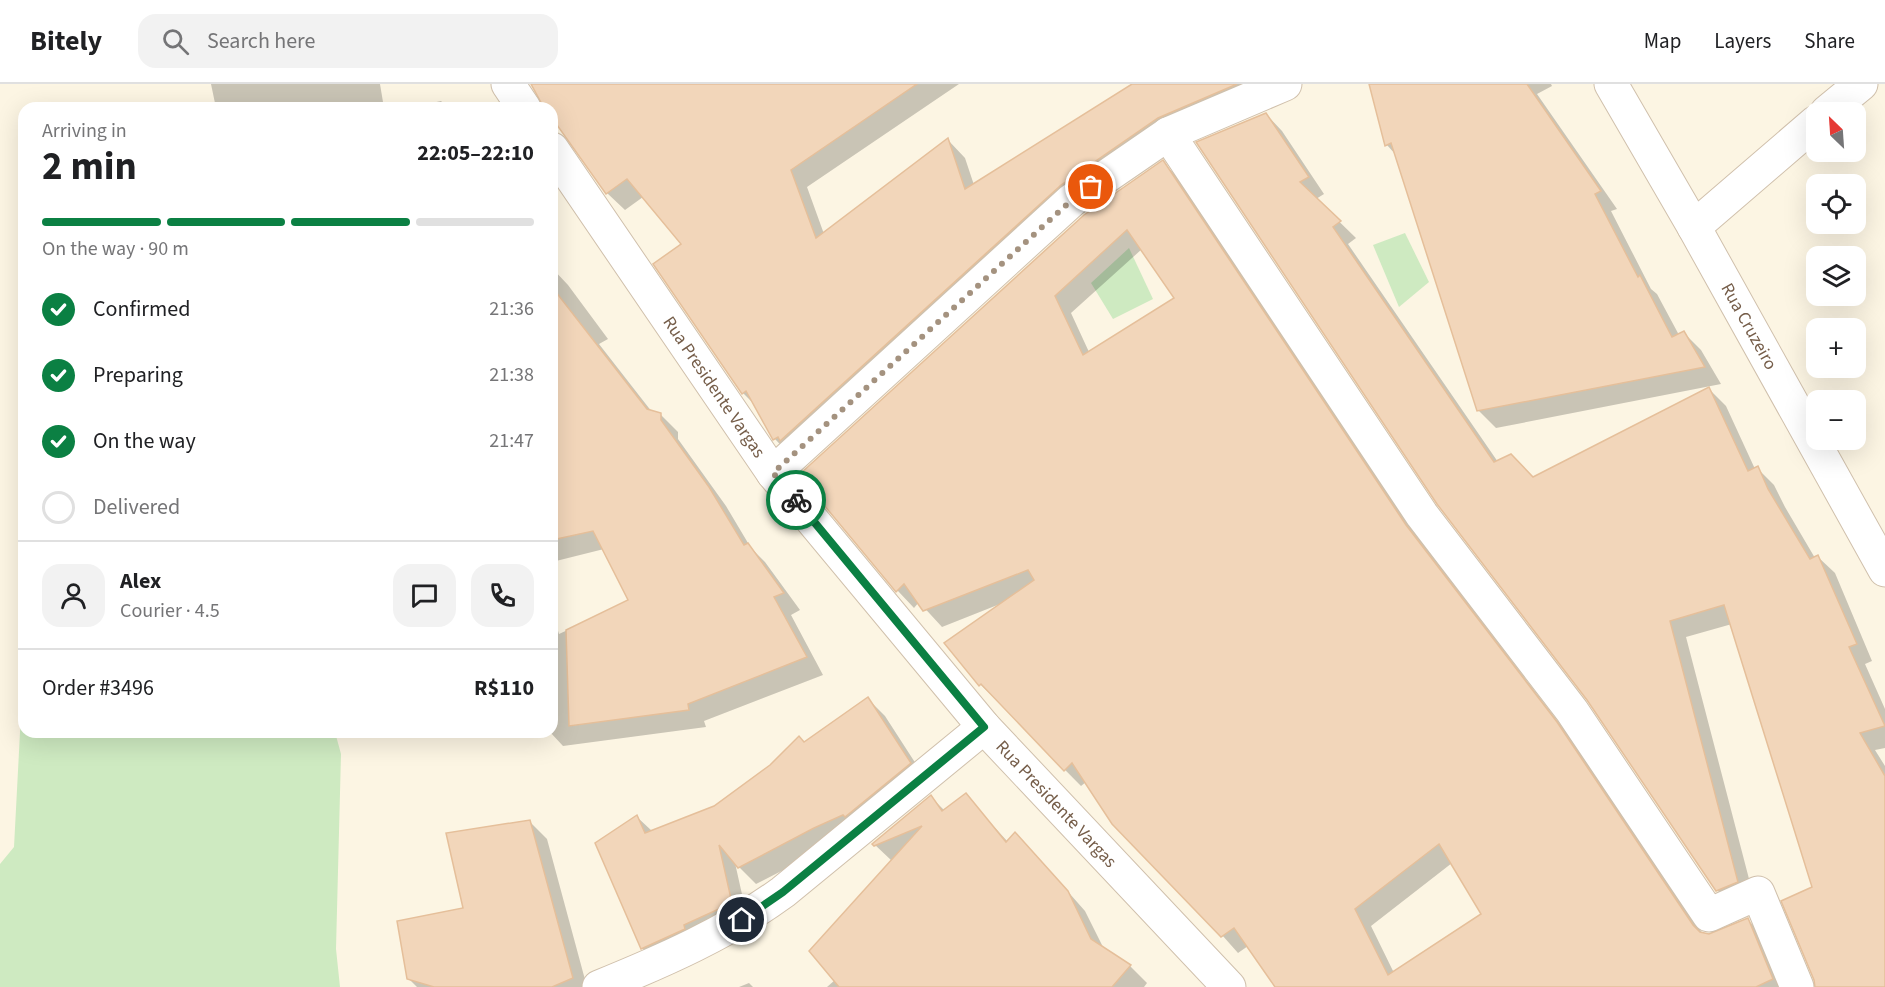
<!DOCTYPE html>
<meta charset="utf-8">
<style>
:root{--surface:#fff;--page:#f2f2f2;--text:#202124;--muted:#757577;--line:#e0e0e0;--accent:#0b8043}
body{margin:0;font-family:"Source Sans 3",sans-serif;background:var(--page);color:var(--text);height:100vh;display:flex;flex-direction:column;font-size:22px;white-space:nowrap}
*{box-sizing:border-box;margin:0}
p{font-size:20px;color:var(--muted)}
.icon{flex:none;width:33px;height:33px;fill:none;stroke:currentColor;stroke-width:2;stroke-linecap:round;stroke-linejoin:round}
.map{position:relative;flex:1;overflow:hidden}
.side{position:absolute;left:18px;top:18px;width:540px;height:636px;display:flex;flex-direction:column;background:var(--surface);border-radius:18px;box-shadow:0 6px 24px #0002}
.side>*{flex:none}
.needle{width:39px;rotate:335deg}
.buttons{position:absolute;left:1806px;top:18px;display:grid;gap:12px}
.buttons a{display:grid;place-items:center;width:60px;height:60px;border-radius:12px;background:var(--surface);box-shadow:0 6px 24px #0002;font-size:30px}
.pin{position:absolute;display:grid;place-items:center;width:51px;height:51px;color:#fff;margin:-26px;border:3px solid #fff;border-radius:50%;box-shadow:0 2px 6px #0007}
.courier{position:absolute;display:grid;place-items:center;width:60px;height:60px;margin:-30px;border:4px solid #0b8043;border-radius:50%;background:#fff;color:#222;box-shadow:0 2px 8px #0007}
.overview em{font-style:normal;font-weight:700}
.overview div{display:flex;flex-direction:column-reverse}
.overview{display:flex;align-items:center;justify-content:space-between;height:102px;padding:0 24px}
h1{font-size:39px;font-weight:700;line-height:45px}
.bar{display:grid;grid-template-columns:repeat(4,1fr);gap:9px 6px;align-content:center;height:72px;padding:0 24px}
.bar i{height:8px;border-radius:4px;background:var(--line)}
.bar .active{background:var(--accent)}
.bar p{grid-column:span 4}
.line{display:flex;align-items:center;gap:15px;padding:0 24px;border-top:2px solid var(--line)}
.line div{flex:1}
.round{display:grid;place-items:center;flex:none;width:63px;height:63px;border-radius:18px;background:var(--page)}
ol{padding:0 24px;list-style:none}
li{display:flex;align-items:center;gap:18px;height:66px}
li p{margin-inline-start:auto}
li .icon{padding:6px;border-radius:50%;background:var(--accent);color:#fff;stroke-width:4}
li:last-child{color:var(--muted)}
li i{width:33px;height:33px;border:3px solid var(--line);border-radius:50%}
header{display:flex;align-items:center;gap:36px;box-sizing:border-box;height:84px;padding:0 30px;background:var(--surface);border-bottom:2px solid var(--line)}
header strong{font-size:28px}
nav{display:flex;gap:33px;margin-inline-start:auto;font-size:21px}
.search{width:420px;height:54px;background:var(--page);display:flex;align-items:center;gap:15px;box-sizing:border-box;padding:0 21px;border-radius:18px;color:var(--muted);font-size:22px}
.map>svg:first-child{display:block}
</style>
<header>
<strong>Bitely</strong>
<div class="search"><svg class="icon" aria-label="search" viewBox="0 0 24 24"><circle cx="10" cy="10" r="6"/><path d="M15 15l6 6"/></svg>Search here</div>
<nav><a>Map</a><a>Layers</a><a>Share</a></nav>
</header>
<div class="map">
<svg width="1885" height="903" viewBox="0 0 1885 903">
<rect width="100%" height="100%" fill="#fcf5e3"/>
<!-- green -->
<g fill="#ceeac1">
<polygon points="1405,149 1429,198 1399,223 1373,161"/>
<polygon points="1129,164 1153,215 1113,235 1091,199"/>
<polygon points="24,572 24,648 335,648 341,670 336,865 340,903 0,903 0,780 14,763"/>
</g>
<!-- shadow -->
<g fill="#0003" fill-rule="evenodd">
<polygon points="211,0 380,0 384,24 216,24"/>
<polygon points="532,0 959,0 807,103 824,150 948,56 965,74 974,101 1135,0 1251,0 1079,118 792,373 775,355 756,322 743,309 655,180 683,160 643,113 625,126 607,109 552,32 552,24 546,24"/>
<polygon points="1375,0 1551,0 1552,2 1537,10 1617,125 1611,127 1651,205 1657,210 1679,251 1684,249 1701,266 1721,300 1496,344 1478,326 1396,71 1387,61"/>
<polygon points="441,17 448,24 409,24"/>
<polygon points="1266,30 1282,47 1324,110 1316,115 1356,154 1348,160 1498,378 1533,394 1709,305 1726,322 1755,385 1757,384 1774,401 1785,423 1815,474 1818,473 1835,489 1872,577 1865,580 1885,625 1885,664 1875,666 1885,682 1885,903 1817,903 1814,804 1732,540 1686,553 1754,814 1734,823 1717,806 1588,615 1438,419"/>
<path d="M1163,78L1179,95L1423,460L1573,657L1703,850L1709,851L1748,836L1765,853L1785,903H1277L1248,862L1238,869L1086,698L1081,702L980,600L1000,520L942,543L919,518L914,524L898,507L815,407ZM1142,165L1176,214L1089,268L1071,229ZM1452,779L1483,830L1394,889L1371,842Z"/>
<polygon points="552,184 568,201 608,255 599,260 652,328 660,330 678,348 678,355 726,422 751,464 765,478 800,526 791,531 823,591 704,637 706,643 563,662 550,648 552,648 552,527 559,550 630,517 604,465 552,478"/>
<polygon points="868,615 885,632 927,697 832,761 756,800 735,779 748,837 659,882 642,864 637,733 652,747 715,723"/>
<polygon points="965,711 1008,758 1015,750 1033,768 1085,827 1104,865 1130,882 1147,899 1144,903 827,903 835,896 892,777 874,760 931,713 945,727"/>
<polygon points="529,737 547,755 587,903 417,903 408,894 464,826"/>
<polygon points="749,899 753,903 739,903"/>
</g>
<!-- building -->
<g fill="#f2d6ba" stroke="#e5bf9a" stroke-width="1.5" fill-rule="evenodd">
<polygon points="531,0 917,0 791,86 816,154 948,54 965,105 1132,0 1237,0 1158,34 1061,101 780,357 778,353 773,356 746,307 742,310 653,180 681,160 627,95 606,110 552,34 552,24 544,24"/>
<polygon points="1369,0 1527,0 1601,107 1595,110 1638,193 1640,191 1672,253 1684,247 1705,283 1477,327 1391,59 1385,62"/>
<polygon points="1266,29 1309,93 1300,98 1341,137 1333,143 1494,378 1511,370 1533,393 1709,303 1748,387 1758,382 1768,405 1810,475 1818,471 1857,560 1849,563 1885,642 1860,649 1885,692 1885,903 1815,903 1814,896 1781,817 1812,803 1724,521 1670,537 1738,798 1716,807 1587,616 1437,420 1196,58"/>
<path d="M1163,76L1406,441L1557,638L1693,841L1700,848L1709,850L1748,834L1773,895L1756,903H1275L1234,844L1221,853L1112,740L1072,679L1064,687L981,600L979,602L944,559L1034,496L1028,486L923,527L904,500L896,508L819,415L801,389L1084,131ZM1127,146L1174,214L1083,271L1055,212ZM1439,760L1481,830L1388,891L1355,825Z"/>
<polygon points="552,203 647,325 661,329 661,336 709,403 744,461 748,459 784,509 774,513 807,573 688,620 689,626 569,642 566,546 628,516 593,447 552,456"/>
<polygon points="868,613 911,679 845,733 843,731 814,744 738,784 719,761 732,819 684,841 685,845 641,865 595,759 637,731 645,749 714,722 770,681 799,652 804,658"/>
<polygon points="966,709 1006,758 1015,748 1068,807 1091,855 1131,881 1112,903 839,903 809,867 922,742 874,762 872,760 931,711 942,727"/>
<polygon points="530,736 573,894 552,903 434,903 407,895 397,837 463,824 446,749"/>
</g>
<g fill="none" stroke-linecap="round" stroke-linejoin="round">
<!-- minor casing -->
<g stroke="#d0c0ac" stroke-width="35">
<g id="minor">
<polyline points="508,0 524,24"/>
<path id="s1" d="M1611,0L1694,143L1885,486"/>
<polyline points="1827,28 1861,0"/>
<polyline points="1168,50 1422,431 1572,627 1709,831 1758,809 1797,903"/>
<path id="s2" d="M552,65L773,389L984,643L1229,903"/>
<polyline points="1694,143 1816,38"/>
<polyline points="773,389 1072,116 1168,50 1285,0"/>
<path d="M599,903C663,877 727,849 783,808L984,643"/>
</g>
</g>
<!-- minor -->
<use href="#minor" stroke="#fff" stroke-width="33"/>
</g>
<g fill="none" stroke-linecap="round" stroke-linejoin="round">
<!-- done -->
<polyline stroke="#a4927f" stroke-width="6" stroke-dasharray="0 10.8" points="796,416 773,389 1040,145 1072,116 1091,103"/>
<!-- route -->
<polyline stroke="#0b8043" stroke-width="8" points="742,836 783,808 984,643 796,416"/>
</g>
<g text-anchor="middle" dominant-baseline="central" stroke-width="6" stroke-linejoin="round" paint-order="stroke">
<!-- street labels -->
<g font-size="18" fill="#755d49" stroke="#fff9e9">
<text stroke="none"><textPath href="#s1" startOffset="279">Rua Cruzeiro</textPath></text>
<text stroke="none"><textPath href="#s2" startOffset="288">Rua Presidente Vargas</textPath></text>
<text stroke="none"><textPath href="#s2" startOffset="828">Rua Presidente Vargas</textPath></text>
</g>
</g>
</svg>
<div class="buttons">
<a><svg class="needle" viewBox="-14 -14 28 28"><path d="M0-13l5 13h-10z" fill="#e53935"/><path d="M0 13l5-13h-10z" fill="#757577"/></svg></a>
<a><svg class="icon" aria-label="locate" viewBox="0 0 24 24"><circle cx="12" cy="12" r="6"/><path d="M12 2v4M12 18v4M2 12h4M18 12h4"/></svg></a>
<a><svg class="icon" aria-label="layers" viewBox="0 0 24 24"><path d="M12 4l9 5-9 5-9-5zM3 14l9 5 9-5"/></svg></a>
<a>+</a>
<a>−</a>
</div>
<div class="pin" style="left:1091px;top:103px;background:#ea580c"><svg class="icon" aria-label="bag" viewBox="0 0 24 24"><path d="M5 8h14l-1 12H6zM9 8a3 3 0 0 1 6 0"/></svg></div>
<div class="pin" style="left:742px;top:836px;background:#1f2937"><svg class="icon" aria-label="home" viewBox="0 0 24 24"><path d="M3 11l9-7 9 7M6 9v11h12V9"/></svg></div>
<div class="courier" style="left:796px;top:416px"><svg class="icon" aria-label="bike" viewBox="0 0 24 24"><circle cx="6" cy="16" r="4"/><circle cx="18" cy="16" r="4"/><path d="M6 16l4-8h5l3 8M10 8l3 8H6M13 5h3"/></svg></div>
<section class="side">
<div class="overview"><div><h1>2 min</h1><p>Arriving in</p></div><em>22:05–22:10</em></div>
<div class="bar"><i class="active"></i><i class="active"></i><i class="active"></i><i></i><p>On the way · 90 m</p></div>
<ol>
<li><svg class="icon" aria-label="check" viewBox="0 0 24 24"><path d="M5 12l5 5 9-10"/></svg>Confirmed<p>21:36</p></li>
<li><svg class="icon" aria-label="check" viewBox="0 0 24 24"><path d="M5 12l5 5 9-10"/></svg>Preparing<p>21:38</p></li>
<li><svg class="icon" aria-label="check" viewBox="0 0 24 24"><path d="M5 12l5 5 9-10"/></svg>On the way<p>21:47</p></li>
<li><i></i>Delivered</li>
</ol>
<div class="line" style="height:108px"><a class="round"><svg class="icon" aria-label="person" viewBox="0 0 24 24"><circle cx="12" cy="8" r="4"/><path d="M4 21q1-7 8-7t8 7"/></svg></a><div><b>Alex</b><p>Courier · 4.5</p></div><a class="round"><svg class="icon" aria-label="chat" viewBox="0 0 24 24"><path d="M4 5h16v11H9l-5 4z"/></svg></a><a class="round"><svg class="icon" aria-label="phone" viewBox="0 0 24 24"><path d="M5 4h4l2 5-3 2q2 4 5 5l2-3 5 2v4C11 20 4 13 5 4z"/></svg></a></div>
<div class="line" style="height:78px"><div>Order #3496</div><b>R$110</b></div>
</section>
</div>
